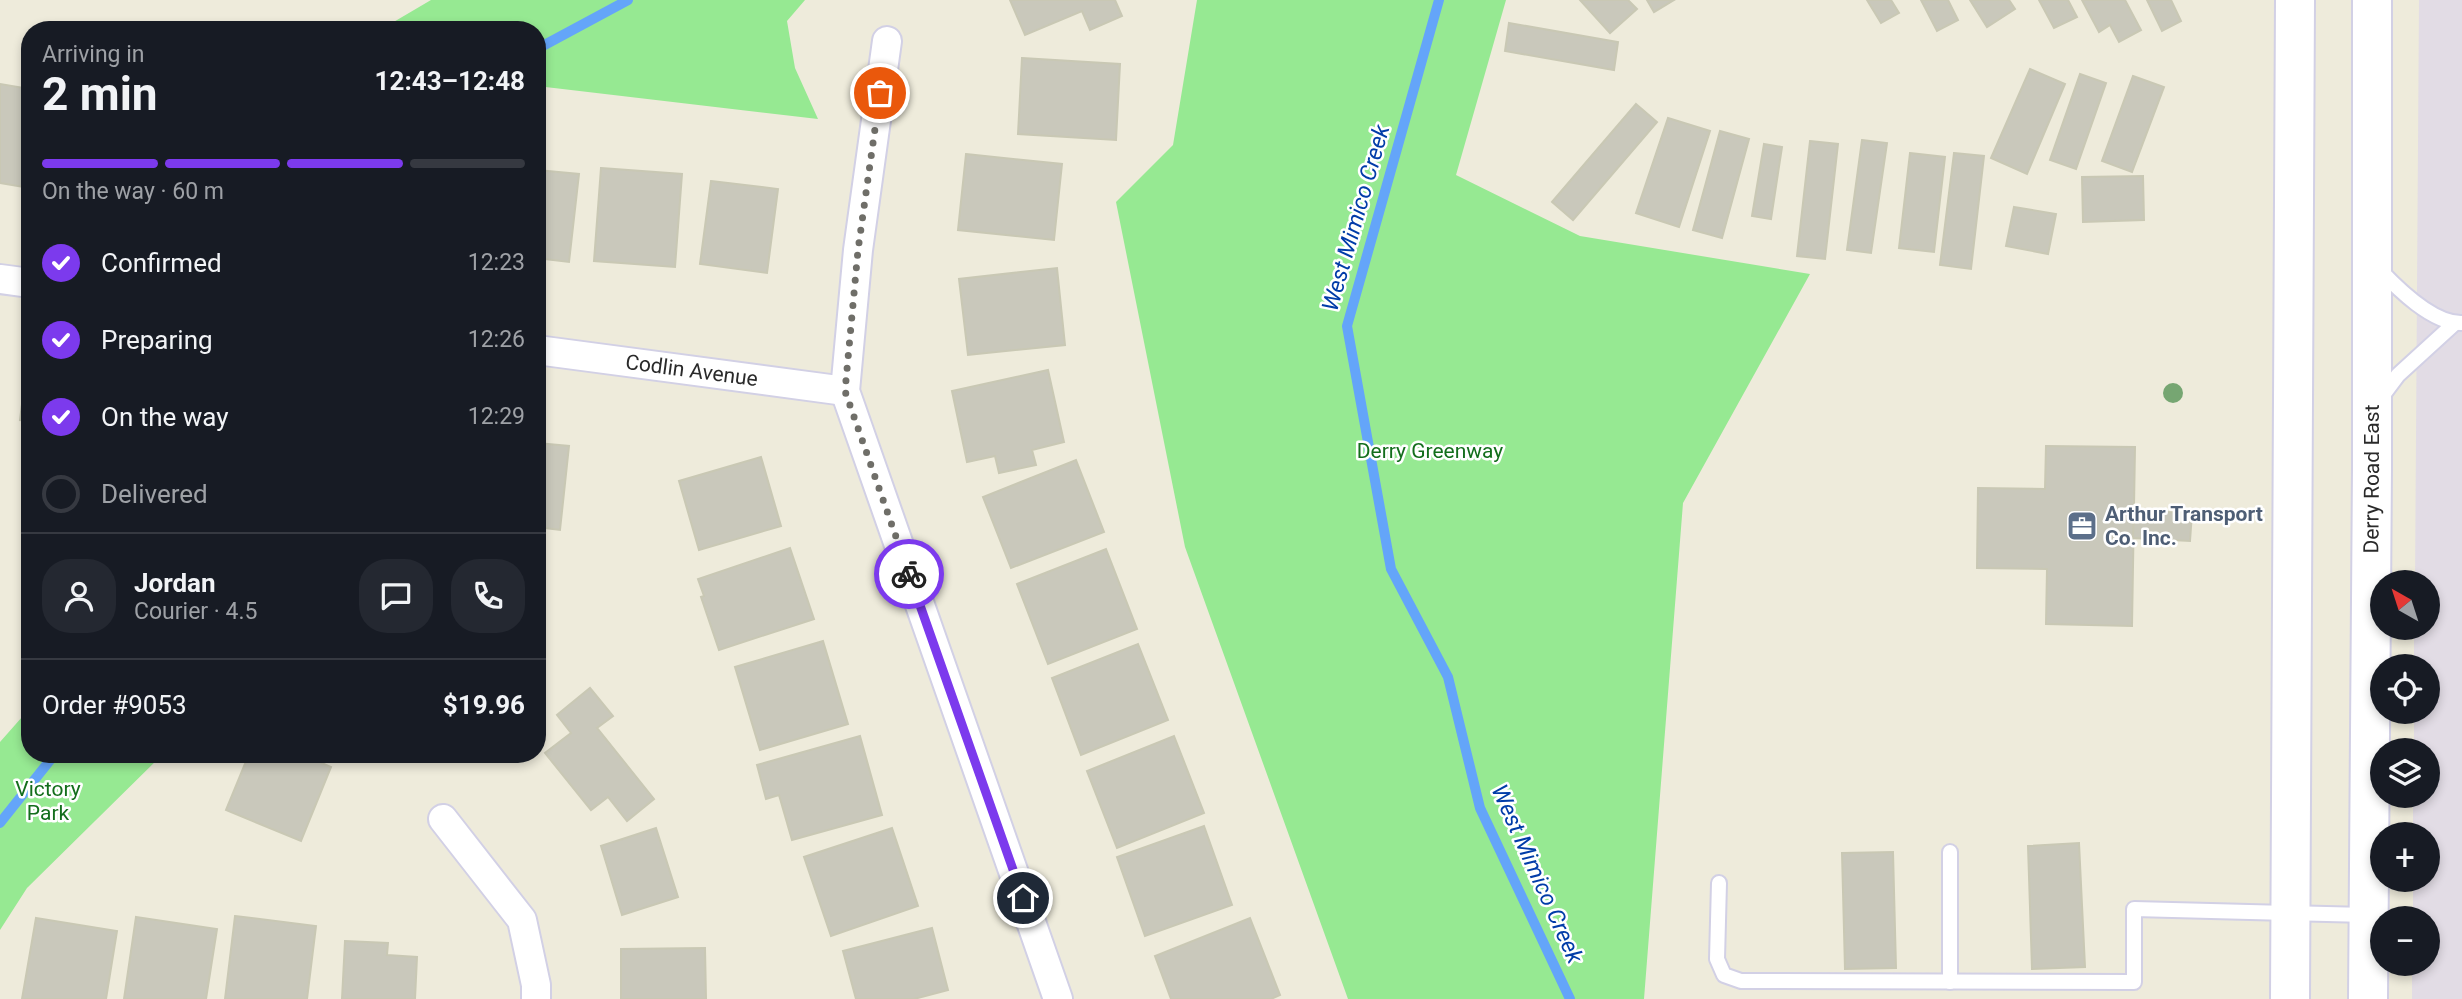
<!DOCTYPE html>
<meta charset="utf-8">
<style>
:root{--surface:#171b24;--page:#242831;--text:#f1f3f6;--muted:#9ea1a6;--line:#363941;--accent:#7c3aed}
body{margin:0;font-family:Roboto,sans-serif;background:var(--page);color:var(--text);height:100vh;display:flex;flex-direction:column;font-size:26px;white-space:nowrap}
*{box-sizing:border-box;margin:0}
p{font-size:23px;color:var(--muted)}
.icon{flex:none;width:38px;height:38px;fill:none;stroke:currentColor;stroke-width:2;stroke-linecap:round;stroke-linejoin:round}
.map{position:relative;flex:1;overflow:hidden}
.sheet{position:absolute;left:21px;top:21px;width:525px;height:742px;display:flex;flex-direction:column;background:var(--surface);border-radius:28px;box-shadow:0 4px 10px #0003}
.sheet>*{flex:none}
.needle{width:46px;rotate:321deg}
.controls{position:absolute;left:2370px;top:570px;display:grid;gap:14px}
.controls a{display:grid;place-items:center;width:70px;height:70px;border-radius:50%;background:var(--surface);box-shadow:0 4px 10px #0003;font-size:35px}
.pin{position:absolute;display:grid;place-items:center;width:60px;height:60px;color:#fff;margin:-30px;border:4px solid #fff;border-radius:50%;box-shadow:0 2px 7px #0007}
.courier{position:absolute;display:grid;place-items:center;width:70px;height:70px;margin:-35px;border:5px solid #7c3aed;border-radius:50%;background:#fff;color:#222;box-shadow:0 2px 9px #0007}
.summary em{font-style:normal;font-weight:700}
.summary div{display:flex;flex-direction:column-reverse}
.summary{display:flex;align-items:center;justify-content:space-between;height:119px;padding:0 21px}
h1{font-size:46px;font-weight:700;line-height:52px}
.bar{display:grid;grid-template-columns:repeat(4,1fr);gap:10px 7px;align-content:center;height:84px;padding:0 21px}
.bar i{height:9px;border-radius:5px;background:var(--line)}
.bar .selected{background:var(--accent)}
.bar p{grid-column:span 4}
.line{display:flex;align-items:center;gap:18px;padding:0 21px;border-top:2px solid var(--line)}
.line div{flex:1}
.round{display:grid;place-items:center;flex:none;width:74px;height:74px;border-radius:28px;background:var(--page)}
ol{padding:0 21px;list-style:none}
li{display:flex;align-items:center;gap:21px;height:77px}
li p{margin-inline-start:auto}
li .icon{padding:7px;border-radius:50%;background:var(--accent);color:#fff;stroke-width:4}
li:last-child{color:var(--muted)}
li i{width:38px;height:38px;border:4px solid var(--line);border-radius:50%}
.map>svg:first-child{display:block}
</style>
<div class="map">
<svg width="2462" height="999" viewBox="0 0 2462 999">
<rect width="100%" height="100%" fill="#eeebdb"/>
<!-- industrial -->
<polygon fill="#e2dce5" points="2419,0 2462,0 2462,999 2412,999 2412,964 2427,964 2427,919 2413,919 2413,880 2427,880 2427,835 2413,835 2413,796 2427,796 2427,751 2414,751 2414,712 2427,712 2427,667 2414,667 2414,628 2427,628 2427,583 2415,583"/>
<!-- green -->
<g fill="#96e992">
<polygon points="431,0 805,0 787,21 795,68 818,119 537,86 537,30 380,30"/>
<polygon points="1197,0 1506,0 1456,175 1580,236 1810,274 1683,503 1644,999 1348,999 1185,547 1116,202 1173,145"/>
<polygon points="30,708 30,754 163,754 27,888 0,930 0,742"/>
</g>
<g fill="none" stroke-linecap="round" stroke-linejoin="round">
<!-- stream -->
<g stroke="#64a5f9" stroke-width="10">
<polyline points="1439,0 1347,326 1391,569 1448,677 1480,808 1570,999"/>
<polyline points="537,49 628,0"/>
<polyline points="0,823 55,754"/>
</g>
</g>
<!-- building -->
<g fill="#c9c8bb" stroke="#c9c8b4" stroke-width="2">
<polygon points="1010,0 1115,0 1122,16 1090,30 1082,11 1025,35"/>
<polygon points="1580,0 1628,0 1637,9 1610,33"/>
<polygon points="1647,0 1674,0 1654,12"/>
<polygon points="1867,0 1891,0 1899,13 1881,23"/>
<polygon points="1921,0 1948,0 1958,20 1937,31"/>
<polygon points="1970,0 2009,0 2015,9 1987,27"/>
<polygon points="2039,0 2068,0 2077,17 2054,28"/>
<polygon points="2082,0 2125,0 2141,30 2119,42 2110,25 2099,32"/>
<polygon points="2147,0 2171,0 2181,21 2162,31"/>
<polygon points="1509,23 1618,42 1614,70 1505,51"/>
<polygon points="1022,58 1120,64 1116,140 1018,134"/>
<polygon points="2030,69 2065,84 2027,174 1991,158"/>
<polygon points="2080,74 2106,83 2076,169 2050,160"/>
<polygon points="2133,76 2164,87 2132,172 2102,161"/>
<polygon points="0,84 30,89 30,188 0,183"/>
<polygon points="1636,104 1657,122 1573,220 1552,202"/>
<polygon points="1668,118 1710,131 1679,227 1636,213"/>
<polygon points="1720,131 1749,139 1722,238 1693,230"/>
<polygon points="1862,140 1887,143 1871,253 1847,250"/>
<polygon points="1810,141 1838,144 1825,259 1797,256"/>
<polygon points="1764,144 1782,147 1771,219 1752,216"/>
<polygon points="1910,153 1945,157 1934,252 1899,248"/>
<polygon points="1954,153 1984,156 1971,269 1940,265"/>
<polygon points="966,154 1062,164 1054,240 958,230"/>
<polygon points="601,168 682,174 675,267 594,261"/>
<polygon points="537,170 579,174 569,262 537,258"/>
<polygon points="2143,176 2144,220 2083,222 2082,177"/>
<polygon points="711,181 778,189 767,273 700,264"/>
<polygon points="2014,207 2056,214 2048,254 2006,246"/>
<polygon points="1057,268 1065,345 968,355 959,279"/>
<polygon points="1048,370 1064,442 1032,450 1036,465 999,473 995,456 967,462 952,391"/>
<polygon points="25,380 30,381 30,421 20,420"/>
<polygon points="537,443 569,446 560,530 537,527"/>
<polygon points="2046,446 2135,447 2132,626 2046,624 2047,569 1977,568 1978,488 2045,489"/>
<polygon points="761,457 781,526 699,550 679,481"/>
<polygon points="1076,460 1104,532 1011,568 983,497"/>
<polygon points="2134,511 2192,513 2190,541 2133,538"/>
<polygon points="790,548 814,619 719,650 701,597 704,596 698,579"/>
<polygon points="1106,549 1137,629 1048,664 1017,584"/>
<polygon points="823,641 848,724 760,750 735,667"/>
<polygon points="1138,644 1168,720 1081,755 1052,678"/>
<polygon points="590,688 613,716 597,728 654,799 627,821 608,797 591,810 545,753 571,733 557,715"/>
<polygon points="860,736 882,815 792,840 779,795 766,799 757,765"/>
<polygon points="1174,736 1204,813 1117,848 1087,771"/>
<polygon points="249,754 301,754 331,767 301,841 226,810"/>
<polygon points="1204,826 1232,905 1145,936 1117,857"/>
<polygon points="656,828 678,897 622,915 601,846"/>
<polygon points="892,828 918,906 831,936 804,857"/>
<polygon points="2079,843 2085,967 2032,969 2028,846"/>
<polygon points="1893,852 1896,968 1845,969 1842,853"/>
<polygon points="235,916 316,926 307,999 225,999"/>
<polygon points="136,917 217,929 206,999 124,999"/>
<polygon points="36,918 117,931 106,999 22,999"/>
<polygon points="1250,918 1280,995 1271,999 1171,999 1155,956"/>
<polygon points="932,928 948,990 914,999 856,999 843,951"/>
<polygon points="345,941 388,943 387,955 417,957 415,999 342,999"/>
<polygon points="705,948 706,999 621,999 621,949"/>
</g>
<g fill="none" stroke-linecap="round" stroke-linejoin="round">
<!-- service casing -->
<g stroke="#d2d0e5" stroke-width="18">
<g id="service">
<path d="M2380,270C2398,289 2432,323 2461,323"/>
<polyline points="2380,399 2398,375 2455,323"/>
<polyline points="1719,883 1717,959 1724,975 1741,981 2134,982 2134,909 2367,915"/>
<polyline points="1950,982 1950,852"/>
</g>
</g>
<!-- minor casing -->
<g stroke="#d2d0e5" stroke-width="32">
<g id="minor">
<polyline points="887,41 858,250 845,391 1058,999"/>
<polyline points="0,279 30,283"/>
<path id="s1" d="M537,350L845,391"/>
<polyline points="443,819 522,920 536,985 536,999"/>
</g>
</g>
<!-- secondary casing -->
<g stroke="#d2d0e5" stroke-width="42">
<g id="secondary">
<polyline points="2290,999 2295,0"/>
<path id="s2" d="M2368,999L2372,468V0"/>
</g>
</g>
<!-- service -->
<use href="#service" stroke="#fff" stroke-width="14"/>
<!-- minor -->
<use href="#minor" stroke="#fff" stroke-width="28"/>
<!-- secondary -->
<use href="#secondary" stroke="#fff" stroke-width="38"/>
</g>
<!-- trees -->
<circle fill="#76a672" cx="2173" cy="393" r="10"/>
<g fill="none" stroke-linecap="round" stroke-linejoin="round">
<!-- done -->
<polyline stroke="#6f6e68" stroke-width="7" stroke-dasharray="0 12.6" points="880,93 858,250 845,391 909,574"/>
<!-- route -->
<polyline stroke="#7c3aed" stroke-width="9" points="909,574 1023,898"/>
</g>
<!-- icons -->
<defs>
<g id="office-square" transform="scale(1.575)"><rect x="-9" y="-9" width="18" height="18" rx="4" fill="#5c6f8a" stroke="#fff"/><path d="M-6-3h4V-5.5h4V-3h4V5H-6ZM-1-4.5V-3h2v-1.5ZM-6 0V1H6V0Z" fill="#fff"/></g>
</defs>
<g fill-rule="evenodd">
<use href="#office-square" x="2082" y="526"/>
</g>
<g text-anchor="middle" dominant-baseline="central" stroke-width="5" stroke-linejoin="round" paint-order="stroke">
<!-- street labels -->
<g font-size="21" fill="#2a2a2a" stroke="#fff">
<text stroke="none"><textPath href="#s1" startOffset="156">Codlin Avenue</textPath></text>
<text stroke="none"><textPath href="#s2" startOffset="520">Derry Road East</textPath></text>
</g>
<!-- park labels -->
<g font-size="21" fill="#136e1c" stroke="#fff">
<text x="1430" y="451">Derry Greenway</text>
<text x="48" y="789">Victory<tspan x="48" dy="24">Park</tspan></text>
</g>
<!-- service labels -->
<g font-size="21" font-weight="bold" fill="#4e5e75" stroke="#fff" text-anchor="start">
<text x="2105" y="514">Arthur Transport<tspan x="2105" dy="24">Co. Inc.</tspan></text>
</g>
<!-- water labels -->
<g font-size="23" font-style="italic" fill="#013ca8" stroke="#fff">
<text transform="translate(1356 218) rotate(-74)">West Mimico Creek</text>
<text transform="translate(1537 874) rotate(66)">West Mimico Creek</text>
</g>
</g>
</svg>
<div class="controls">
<a><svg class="needle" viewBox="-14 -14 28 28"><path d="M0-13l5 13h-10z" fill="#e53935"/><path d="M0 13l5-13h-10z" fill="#9ea1a6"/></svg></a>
<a><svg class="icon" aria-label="locate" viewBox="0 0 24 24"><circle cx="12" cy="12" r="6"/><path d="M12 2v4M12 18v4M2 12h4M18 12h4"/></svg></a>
<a><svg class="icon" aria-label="layers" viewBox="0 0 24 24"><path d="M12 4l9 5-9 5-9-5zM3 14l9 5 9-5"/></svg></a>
<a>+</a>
<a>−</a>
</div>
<div class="pin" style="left:880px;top:93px;background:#ea580c"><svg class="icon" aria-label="bag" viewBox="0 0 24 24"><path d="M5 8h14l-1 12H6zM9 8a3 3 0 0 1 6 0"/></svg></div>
<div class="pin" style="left:1023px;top:898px;background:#1f2937"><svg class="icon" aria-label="home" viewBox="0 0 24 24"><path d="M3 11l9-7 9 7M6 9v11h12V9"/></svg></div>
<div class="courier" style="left:909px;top:574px"><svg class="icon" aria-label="bike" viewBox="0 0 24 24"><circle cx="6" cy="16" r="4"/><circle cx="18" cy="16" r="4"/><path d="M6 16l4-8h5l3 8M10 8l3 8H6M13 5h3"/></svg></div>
<section class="sheet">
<div class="summary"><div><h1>2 min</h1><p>Arriving in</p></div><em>12:43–12:48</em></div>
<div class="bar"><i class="selected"></i><i class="selected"></i><i class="selected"></i><i></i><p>On the way · 60 m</p></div>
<ol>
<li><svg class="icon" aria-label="check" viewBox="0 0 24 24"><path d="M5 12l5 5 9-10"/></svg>Confirmed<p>12:23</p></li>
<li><svg class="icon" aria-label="check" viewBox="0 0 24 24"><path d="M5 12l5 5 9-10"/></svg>Preparing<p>12:26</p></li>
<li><svg class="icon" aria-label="check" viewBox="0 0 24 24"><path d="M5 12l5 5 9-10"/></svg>On the way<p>12:29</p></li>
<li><i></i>Delivered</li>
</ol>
<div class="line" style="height:126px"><a class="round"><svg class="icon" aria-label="person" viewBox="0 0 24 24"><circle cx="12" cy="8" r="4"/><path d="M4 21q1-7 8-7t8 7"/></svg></a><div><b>Jordan</b><p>Courier · 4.5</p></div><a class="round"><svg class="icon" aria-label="chat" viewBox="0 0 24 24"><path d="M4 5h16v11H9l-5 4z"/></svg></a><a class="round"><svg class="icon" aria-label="phone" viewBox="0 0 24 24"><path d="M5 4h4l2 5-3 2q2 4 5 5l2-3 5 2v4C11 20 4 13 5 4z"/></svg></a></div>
<div class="line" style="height:91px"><div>Order #9053</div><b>$19.96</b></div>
</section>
</div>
